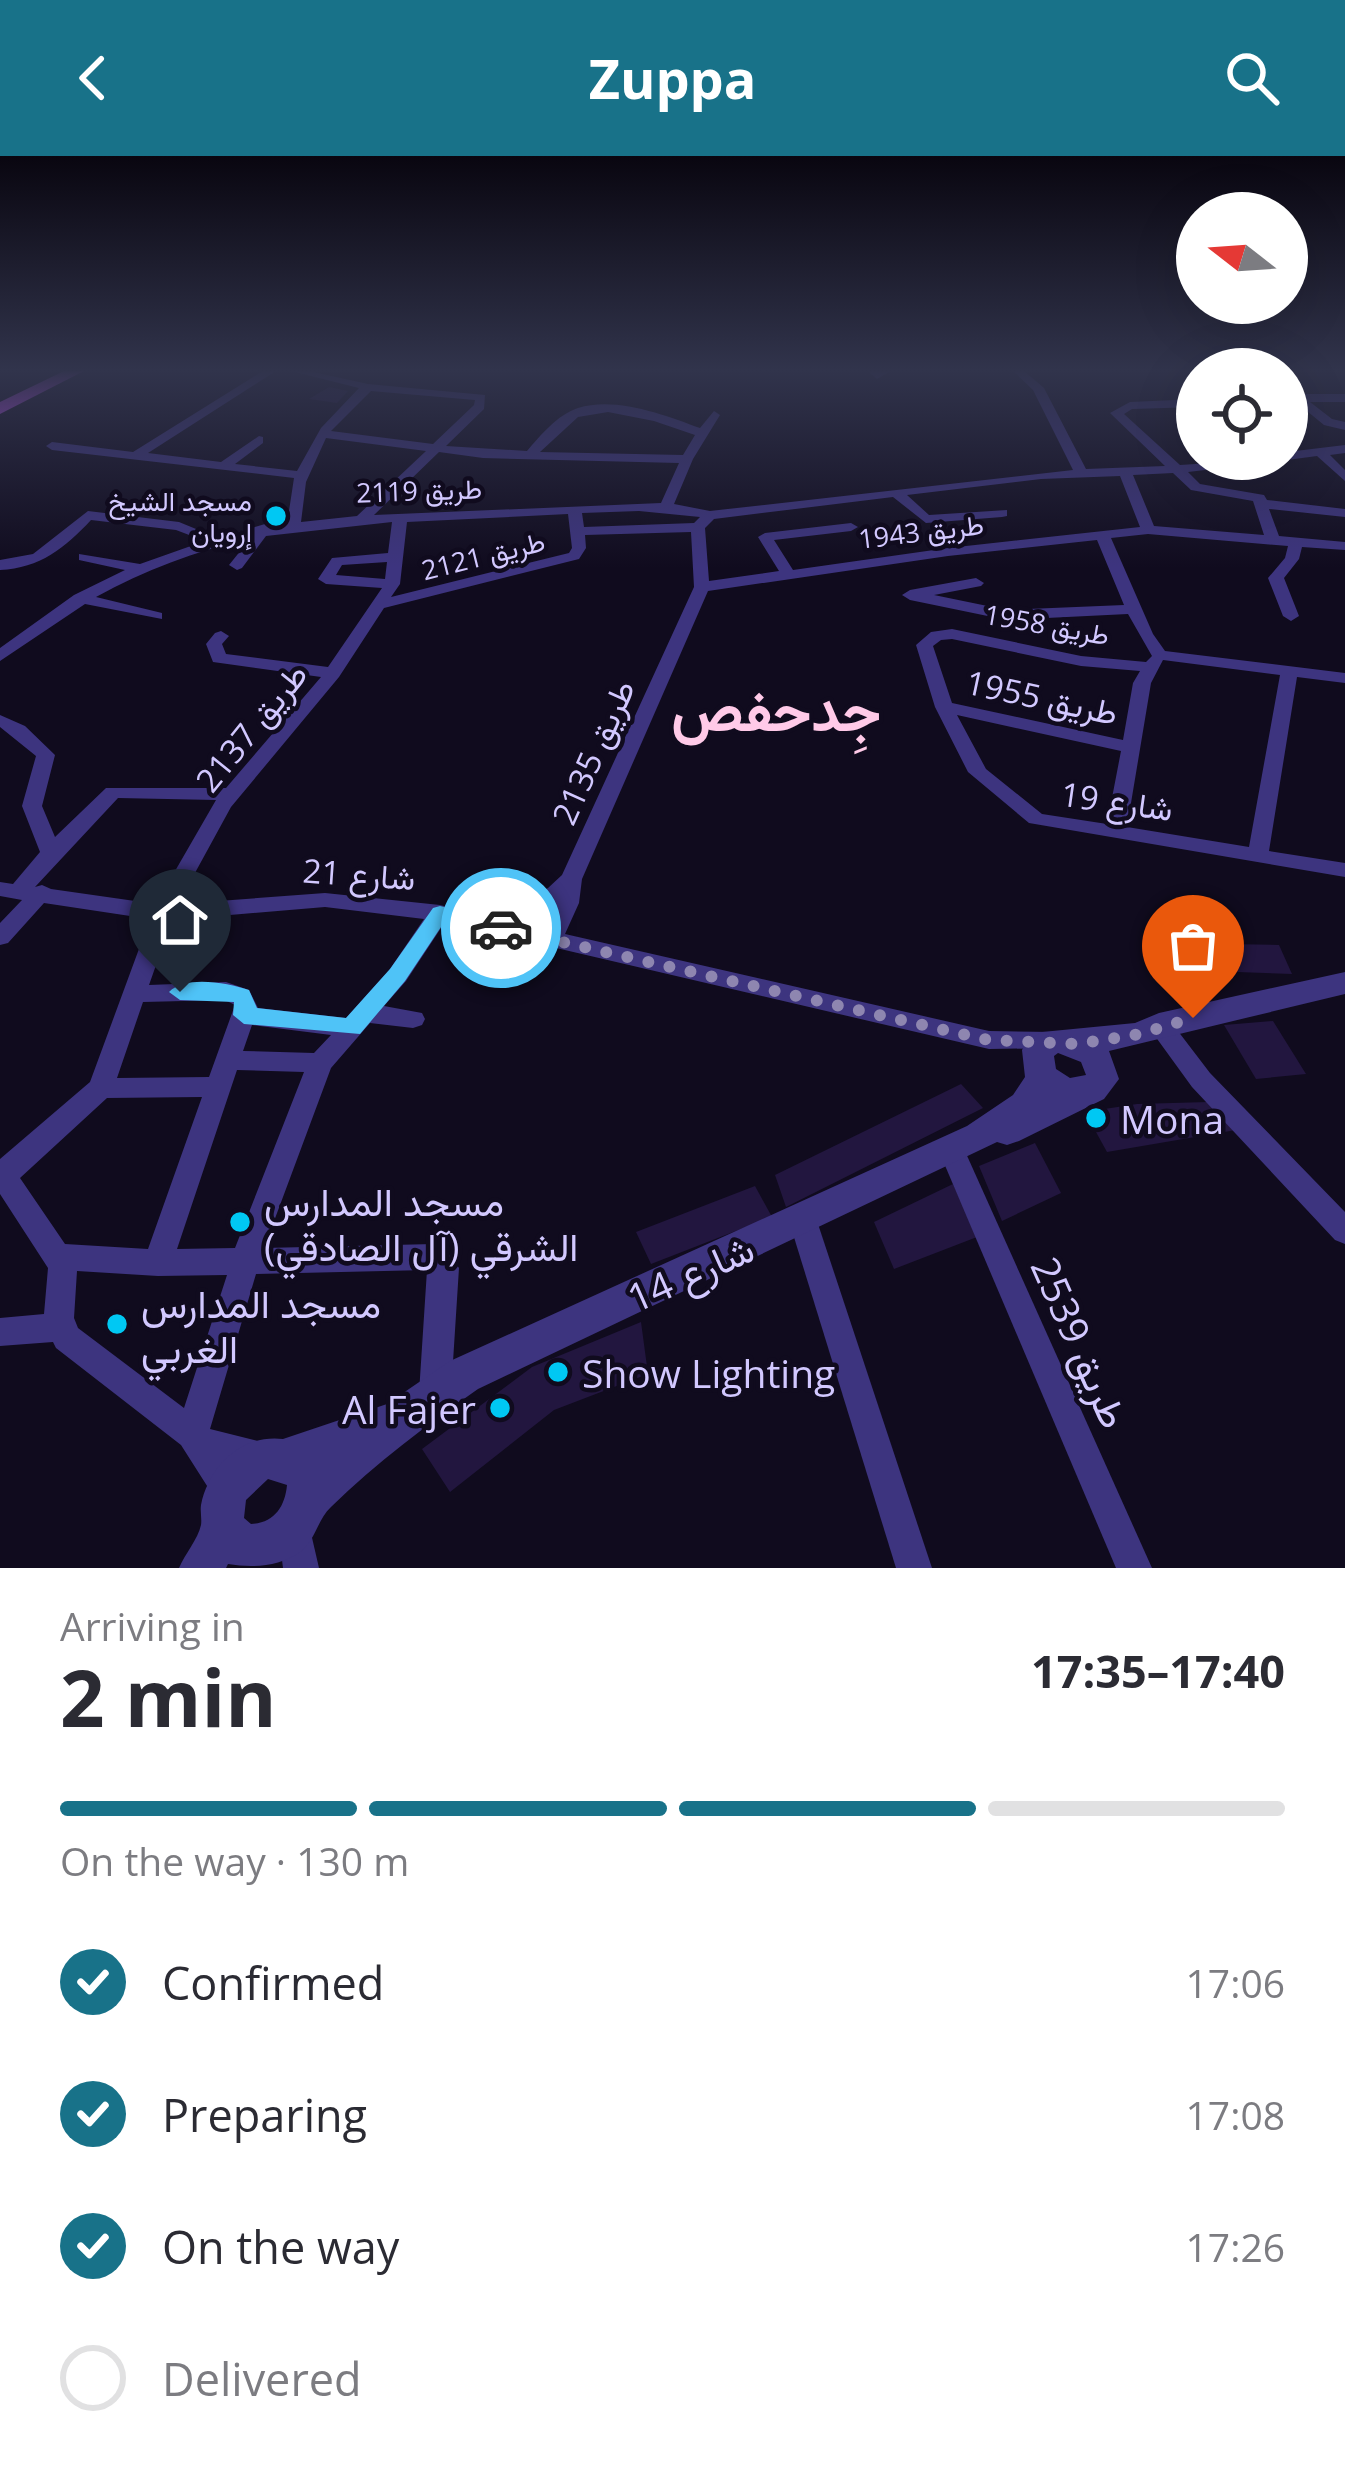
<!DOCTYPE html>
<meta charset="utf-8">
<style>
:root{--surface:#fff;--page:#f7f7f7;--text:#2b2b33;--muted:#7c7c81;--line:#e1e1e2;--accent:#187289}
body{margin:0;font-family:"Open Sans",Vazirmatn,sans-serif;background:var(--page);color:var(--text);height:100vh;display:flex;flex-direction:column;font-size:45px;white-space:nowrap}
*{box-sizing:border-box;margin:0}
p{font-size:39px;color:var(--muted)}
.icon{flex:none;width:66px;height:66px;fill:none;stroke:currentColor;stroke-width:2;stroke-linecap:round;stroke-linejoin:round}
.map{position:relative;height:1412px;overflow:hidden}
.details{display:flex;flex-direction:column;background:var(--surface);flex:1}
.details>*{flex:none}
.needle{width:78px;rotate:287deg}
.fabs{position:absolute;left:1176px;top:36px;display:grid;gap:24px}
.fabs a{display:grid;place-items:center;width:132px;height:132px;border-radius:50%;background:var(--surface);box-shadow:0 12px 48px #0002;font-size:60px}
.pin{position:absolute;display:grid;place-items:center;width:102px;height:102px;color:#fff;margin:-123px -51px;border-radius:50% 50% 50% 0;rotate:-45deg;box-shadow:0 0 12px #0007}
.pin .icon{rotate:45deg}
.courier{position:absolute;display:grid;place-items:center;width:120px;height:120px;margin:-60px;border:9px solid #4fc3f7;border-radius:50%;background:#fff;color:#222;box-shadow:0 3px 15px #0007}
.headline em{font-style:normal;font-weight:700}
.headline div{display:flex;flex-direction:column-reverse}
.headline{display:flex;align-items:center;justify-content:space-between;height:204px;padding:0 60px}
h1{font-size:78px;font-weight:700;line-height:90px}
.bar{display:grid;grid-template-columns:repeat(4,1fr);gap:18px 12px;align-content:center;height:144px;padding:0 60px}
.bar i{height:15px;border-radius:9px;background:var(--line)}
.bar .active{background:var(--accent)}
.bar p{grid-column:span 4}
ol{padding:0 60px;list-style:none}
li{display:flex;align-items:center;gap:36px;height:132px}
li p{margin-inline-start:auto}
li .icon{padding:12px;border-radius:50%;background:var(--accent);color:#fff;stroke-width:4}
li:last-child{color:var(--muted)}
li i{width:66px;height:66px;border:6px solid var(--line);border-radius:50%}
header{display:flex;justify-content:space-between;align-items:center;height:156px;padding:0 60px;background:var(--accent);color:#fff;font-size:54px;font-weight:700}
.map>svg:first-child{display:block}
</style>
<header><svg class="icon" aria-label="back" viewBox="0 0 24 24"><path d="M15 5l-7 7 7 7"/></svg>Zuppa<svg class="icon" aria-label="search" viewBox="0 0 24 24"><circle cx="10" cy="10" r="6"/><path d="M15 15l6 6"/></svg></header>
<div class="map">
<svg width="1345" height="1412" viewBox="0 0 1345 1412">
<rect width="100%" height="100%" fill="#100b1e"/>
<!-- building -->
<g fill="#22163f">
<polygon points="329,231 348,235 337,247 309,243"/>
<polygon points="1225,788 1279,789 1292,818 1237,816"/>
<polygon points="1273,865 1306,918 1256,923 1224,869"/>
<polygon points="961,928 983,952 786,1051 775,1019"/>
<polygon points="1208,946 1236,974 1107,996 1085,956 1137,948"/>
<polygon points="1035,987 1061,1037 1002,1065 979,1010"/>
<polygon points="953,1028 977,1081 894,1113 874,1066"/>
<polygon points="755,1030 772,1061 651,1108 636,1076"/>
<polygon points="641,1166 648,1218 554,1254 450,1336 422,1293 532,1211"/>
</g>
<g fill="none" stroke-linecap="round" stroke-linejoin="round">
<!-- minor -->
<g fill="#3d347f" fill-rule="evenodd">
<path d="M263,215H276L148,297L221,306L259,280L263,281V287L235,308L297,315L321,272L359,232L291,215H309L368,228L485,239L484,253L446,290L527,295C541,279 557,259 578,252C615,240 665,259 700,272L714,255L720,259L693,303L674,348L710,355L1073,314L1033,234L1013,215H1024L1044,232L1086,313L1165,310L1110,257L1130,246L1197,243V251L1132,253L1124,258L1180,309L1271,303L1265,307L1188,316L1200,328L1264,339L1267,344L1345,353V361L1269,353L1279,380L1345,386V394L1302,391L1299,403L1284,422L1299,460L1291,465L1283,460L1268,422L1285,402L1288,390L1148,378L1111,382L1153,478L1165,495L1345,517V527L1297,521L1269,695L1345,707V721L1029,667L968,616L935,551L916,489L931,476L952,473L1081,500L1146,506L1152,500L1128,458L1007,464L910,444L902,439L910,434L976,422L984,427L981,430L934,439L1007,454L1124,449L1097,384L948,400L708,435L582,723L579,747L565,778L989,875L1053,876L1062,878L1065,885L1062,892L989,893L445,766L406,825L384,850L422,857L425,863L422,869L413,872L370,867L331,912L264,1092L434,1088L444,1092L459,1112L451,1237L446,1248L435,1253L424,1248L419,1237L427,1114L256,1118L210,1273L274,1289L278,1301L274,1313L262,1317L234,1311L245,1332L240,1344L228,1349L216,1344L181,1289L56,1192L53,1186L0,1190V1162L44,1158L48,1112L0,1038V1003L90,926L150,763L44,747L8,787L0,789V767L22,744L0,740V726L13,728L40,696L22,650L36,600L0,571V559L25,570L55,599L42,650L55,681L106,632H226L321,521L213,506L206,488L215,477L221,475L229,480L222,488L226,498L328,511L382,432L326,428L318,423L332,402L388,397L392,366L266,380L242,412L237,414L229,409L250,383C195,395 145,414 96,441L162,457V463L85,448L0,505V492L74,439L125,414L79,404V398L140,408L205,385L176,374L91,364C65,392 40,412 0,414V404L33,398L88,355L179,366L218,382L265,368L271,370L287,368L294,322L52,294L46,290L52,286L133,296ZM371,235L475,244L474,249L433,288L331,275ZM608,256L654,265L695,279L683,299L540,296L578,261ZM326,282L426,295L357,360L301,366L306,326ZM439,296L483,302L679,307L661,347L374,359ZM1173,317L1191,334L1253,345L1264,379L1154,370L1133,319ZM1120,320L1140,371L948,392L793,414L774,384L851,375L858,371L851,367L765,377L758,381L779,415L709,425L705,372L714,363L893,341L926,367L1002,361L1007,360V354L929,359L907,339L1041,323ZM639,355L700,361L694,367L584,371L582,357ZM568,358L572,392L569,397L391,441L400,428L407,366ZM691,376L694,431L562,719L548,732L490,761L440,749L325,737L178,748L231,651L339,521L384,452L579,403L586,392L585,379ZM387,406L385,423L336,419L342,409ZM952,483L1081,510L1140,515L1133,527L1123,584L952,547L933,490L941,484ZM1163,504L1280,519L1249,691L1127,671L1151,527ZM957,559L1121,595L1107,668L1042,658L986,613ZM118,642L216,644L156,748L51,733L42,729L35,731ZM325,751L424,763L390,813L346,862L258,852L249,834L226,826L149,829L172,764ZM532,759L525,769L516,767ZM225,844L235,849L209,921L117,922L143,846ZM252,869L331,879L314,897L243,895ZM237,914L304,916L235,1092L177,1093ZM202,941L148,1093L65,1088L20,1022L107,942ZM77,1115L158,1120L227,1119L184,1252L78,1172L74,1162Z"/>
<polygon points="868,215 891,215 877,223"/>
<polygon points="1287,238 1345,238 1345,246 1310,246 1332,263 1345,266 1345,274 1324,269 1296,246 1287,246"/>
<polygon points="1345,289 1345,297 1330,299 1345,314 1345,325 1317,300 1287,304 1284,303 1287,303 1287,296"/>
<polygon points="1159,860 1168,862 1210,917 1345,1056 1345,1088 1335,1084 1192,931 1147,869 1150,862"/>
<polygon points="951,982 960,985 964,993 1152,1412 1116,1412 938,993 942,985"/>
<polygon points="803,1053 813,1056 817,1065 932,1412 896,1412 789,1065 793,1056"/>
<polygon points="295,1355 307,1360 319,1412 283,1412 278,1372 283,1360"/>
</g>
<!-- tertiary -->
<path fill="#3d347f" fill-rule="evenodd" d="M1345,816V838L1109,895L1119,923L1104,943L1019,985L1007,989L997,986L478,1233C427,1269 376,1307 331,1351C317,1364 316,1384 300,1396C279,1411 252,1412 228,1408L226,1412H179C185,1398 198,1383 201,1369C202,1362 200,1356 201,1349C209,1310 242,1278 283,1283L387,1248L450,1205L967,970L1013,939L1025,921L1022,894L1027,885L1042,876L1135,867L1159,857ZM1058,897L1081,906L1086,919L1070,922L1056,913L1054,900ZM268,1323L287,1329C285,1351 274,1367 251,1368L244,1362L246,1344Z"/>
<!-- primary -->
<polygon fill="#cb4fff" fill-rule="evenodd" points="64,215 84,215 0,258 0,246"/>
</g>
<!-- sky -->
<linearGradient id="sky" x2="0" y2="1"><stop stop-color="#090610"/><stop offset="0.52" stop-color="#31344c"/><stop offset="1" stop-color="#31344c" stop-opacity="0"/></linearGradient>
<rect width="1345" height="412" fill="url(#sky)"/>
<!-- route -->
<path fill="#4fc3f7" d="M440,750L508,766L512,772L501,779L445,765L405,825L360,878L244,868L233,859L234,846L180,844L169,836C186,819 227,827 249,834L257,852L346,862L390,813L433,752Z"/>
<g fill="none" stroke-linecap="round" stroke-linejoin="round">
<!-- done -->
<polyline stroke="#8e86b0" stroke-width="12" stroke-dasharray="0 21.6" points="501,772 988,884 1078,888 1140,878 1193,862"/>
</g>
<!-- markers -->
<g fill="#00c8f3" stroke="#100b1e" stroke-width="4.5">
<circle cx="276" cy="360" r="12"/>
<circle cx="1096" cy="962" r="12"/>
<circle cx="240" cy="1066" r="12"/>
<circle cx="117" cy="1168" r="12"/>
<circle cx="558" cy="1216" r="12"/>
<circle cx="500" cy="1252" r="12"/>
</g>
<g text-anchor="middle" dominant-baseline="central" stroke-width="9" stroke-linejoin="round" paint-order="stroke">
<!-- far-street labels -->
<g font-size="27" fill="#d2c8ff" stroke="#100b1e">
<text transform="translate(419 334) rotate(-2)">طريق 2119</text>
<text transform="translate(921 375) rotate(-7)">طريق 1943</text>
<text transform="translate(483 399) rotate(-14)">طريق 2121</text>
<text transform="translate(1047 468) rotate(10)">طريق 1958</text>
</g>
<!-- far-poi labels -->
<g font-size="27" fill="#d2c8ff" stroke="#100b1e" text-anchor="end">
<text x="252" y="344">مسجد الشيخ<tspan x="252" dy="31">إرويان</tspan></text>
</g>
<!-- street labels -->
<g font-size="33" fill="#d2c8ff" stroke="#100b1e">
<text transform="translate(1042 541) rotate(12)">طريق 1955</text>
<text transform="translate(251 571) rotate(-51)">طريق 2137</text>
<text transform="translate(593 596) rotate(-66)">طريق 2135</text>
<text transform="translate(1117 645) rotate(8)">شارع 19</text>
<text transform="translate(359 718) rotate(4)">شارع 21</text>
</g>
<!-- near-poi labels -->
<g font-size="39" fill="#d2c8ff" stroke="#100b1e" text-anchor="start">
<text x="1120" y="962">Mona</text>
<text x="264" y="1044">مسجد المدارس<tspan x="264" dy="45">الشرقي (آل الصادقي)</tspan></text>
<text x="141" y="1146">مسجد المدارس<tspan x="141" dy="45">الغربي</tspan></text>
<text x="582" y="1216">Show Lighting</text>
<text x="476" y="1252" text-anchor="end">Al Fajer</text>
</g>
<!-- near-street labels -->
<g font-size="39" fill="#d2c8ff" stroke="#100b1e">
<text transform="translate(690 1116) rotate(-24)">شارع 14</text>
<text transform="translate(1081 1186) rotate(66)">طريق 2539</text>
</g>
<!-- town labels -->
<g font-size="57" font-weight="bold" fill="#ffcae8" stroke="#100b1e">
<text x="776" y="553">جِدحفص</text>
</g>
</g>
</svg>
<div class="fabs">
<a><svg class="needle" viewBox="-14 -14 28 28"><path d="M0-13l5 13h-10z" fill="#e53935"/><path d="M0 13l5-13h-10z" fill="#7c7c81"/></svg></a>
<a><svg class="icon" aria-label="locate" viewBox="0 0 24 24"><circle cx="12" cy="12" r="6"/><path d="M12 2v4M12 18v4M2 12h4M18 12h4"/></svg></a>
</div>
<div class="pin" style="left:1193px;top:862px;background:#ea580c"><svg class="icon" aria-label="bag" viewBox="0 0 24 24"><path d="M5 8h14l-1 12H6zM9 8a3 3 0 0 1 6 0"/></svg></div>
<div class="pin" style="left:180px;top:836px;background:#1f2937"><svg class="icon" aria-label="home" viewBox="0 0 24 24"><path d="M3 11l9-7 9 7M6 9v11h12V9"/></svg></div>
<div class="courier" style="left:501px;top:772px"><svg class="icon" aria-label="car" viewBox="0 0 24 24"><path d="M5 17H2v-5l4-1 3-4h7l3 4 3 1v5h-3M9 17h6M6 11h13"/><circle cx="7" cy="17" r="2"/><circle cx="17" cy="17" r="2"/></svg></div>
</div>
<section class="details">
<div class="headline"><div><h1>2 min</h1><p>Arriving in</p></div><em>17:35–17:40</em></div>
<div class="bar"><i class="active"></i><i class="active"></i><i class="active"></i><i></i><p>On the way · 130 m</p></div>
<ol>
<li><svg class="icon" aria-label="check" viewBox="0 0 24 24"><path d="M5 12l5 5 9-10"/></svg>Confirmed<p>17:06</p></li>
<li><svg class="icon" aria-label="check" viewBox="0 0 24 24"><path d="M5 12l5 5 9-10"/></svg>Preparing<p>17:08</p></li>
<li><svg class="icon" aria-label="check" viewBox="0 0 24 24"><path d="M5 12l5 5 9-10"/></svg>On the way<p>17:26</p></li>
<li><i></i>Delivered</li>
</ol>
</section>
